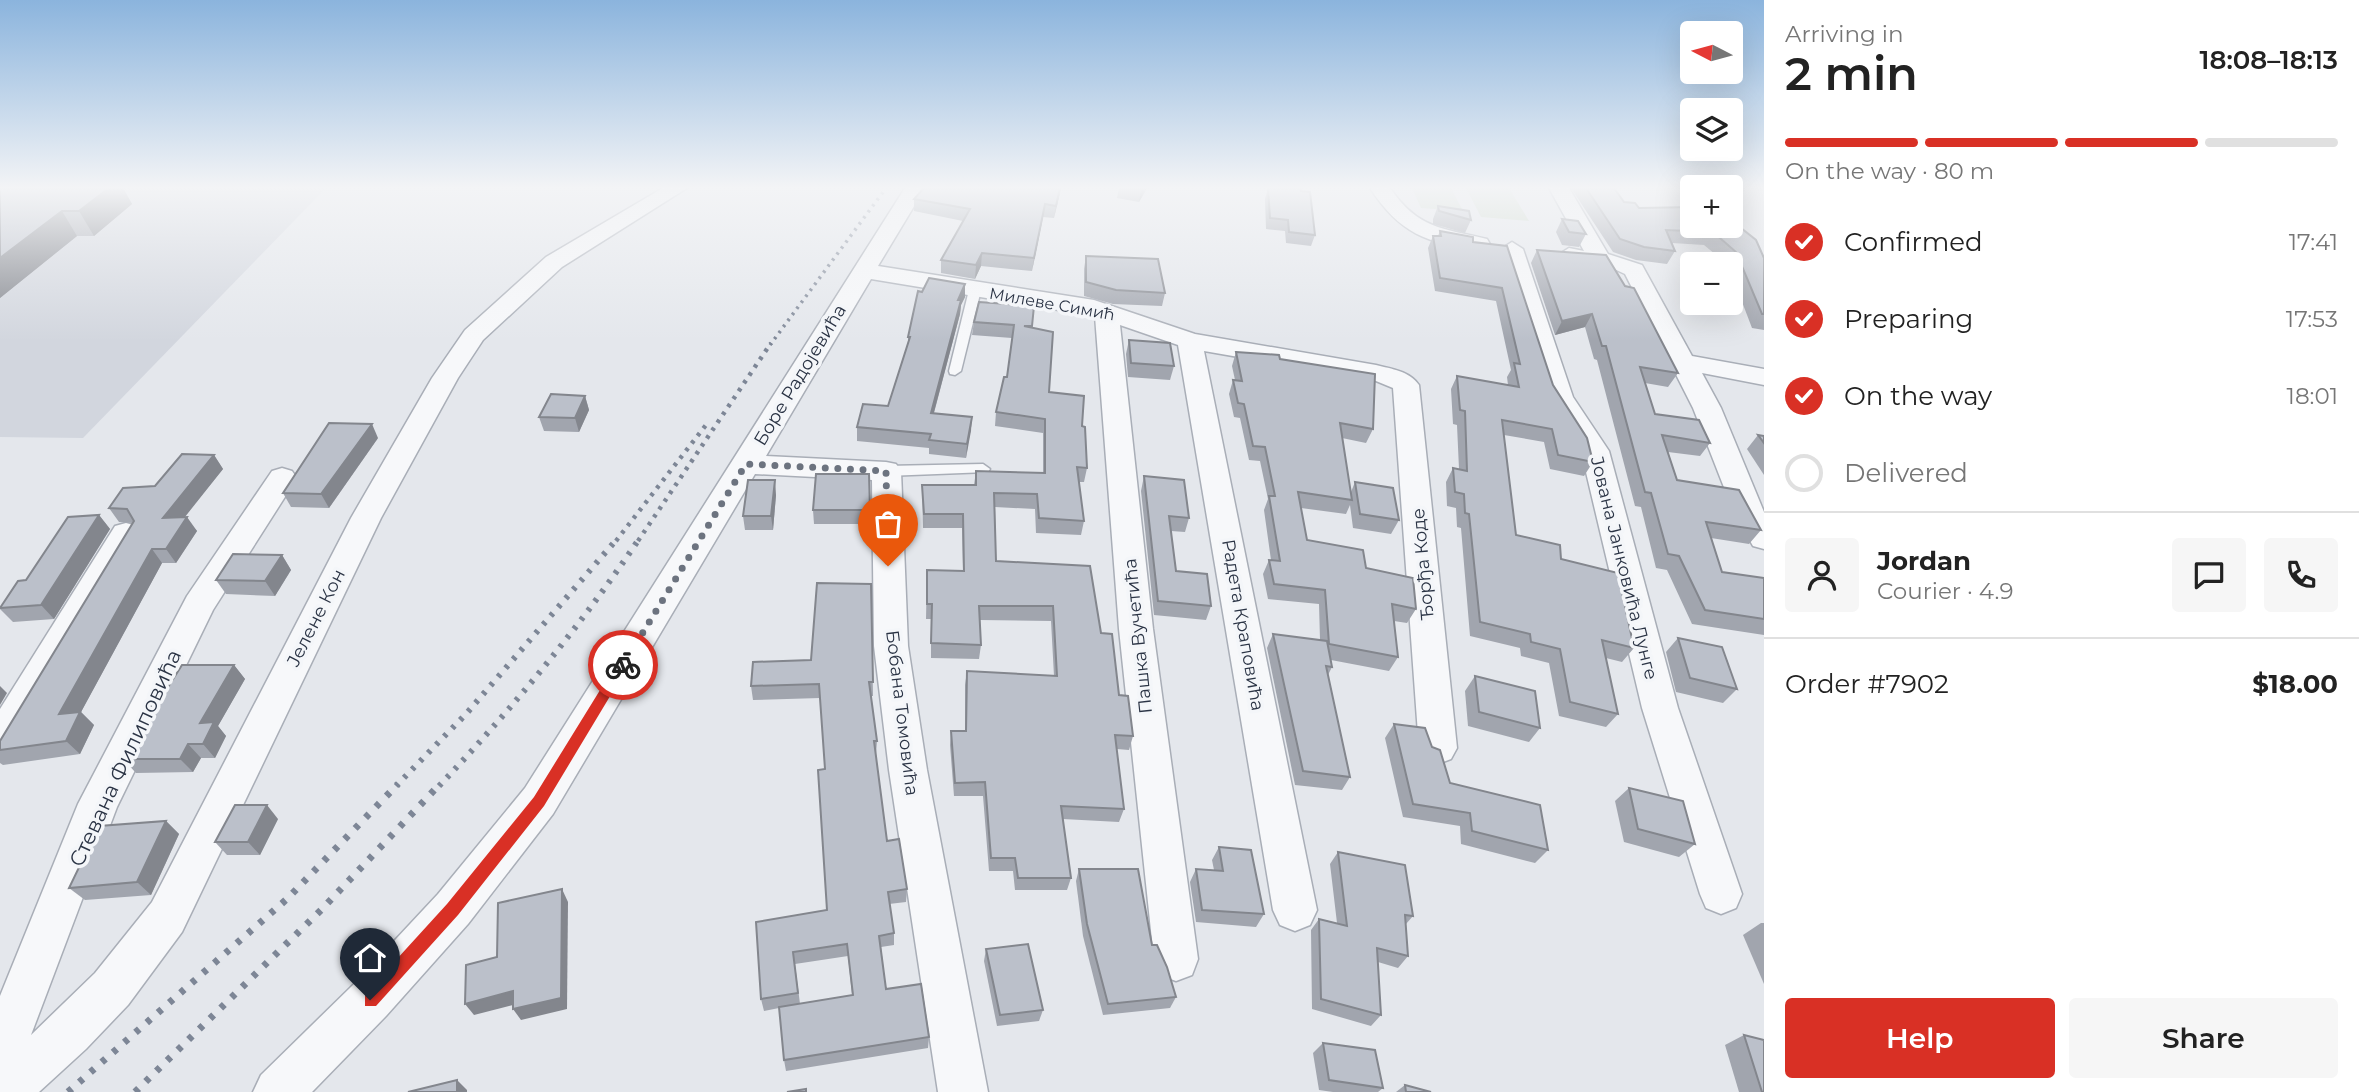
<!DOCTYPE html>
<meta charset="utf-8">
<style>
:root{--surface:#fff;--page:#f6f6f6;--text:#222;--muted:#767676;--line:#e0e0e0;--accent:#d93025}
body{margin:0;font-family:Montserrat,sans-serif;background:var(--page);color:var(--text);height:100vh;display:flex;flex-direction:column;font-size:26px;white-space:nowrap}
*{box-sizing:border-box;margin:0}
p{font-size:23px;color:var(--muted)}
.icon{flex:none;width:38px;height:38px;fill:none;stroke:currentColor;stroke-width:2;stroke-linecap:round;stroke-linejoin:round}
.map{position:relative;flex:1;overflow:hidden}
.panel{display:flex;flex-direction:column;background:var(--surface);width:595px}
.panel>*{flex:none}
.needle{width:46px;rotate:276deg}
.tools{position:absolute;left:1680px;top:21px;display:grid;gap:14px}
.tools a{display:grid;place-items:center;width:63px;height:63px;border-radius:7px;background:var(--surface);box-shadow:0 7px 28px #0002;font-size:35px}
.pin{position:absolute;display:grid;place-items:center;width:60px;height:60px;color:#fff;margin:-72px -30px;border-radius:50% 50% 50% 0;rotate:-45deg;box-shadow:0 0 7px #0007}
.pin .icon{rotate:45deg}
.courier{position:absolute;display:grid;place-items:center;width:70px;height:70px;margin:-35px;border:5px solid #d93025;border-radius:50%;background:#fff;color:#222;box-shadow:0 2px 9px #0007}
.overview em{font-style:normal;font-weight:600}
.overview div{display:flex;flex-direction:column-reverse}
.overview{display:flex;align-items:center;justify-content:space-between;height:119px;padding:0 21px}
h1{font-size:46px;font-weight:600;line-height:52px}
.bar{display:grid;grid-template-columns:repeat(4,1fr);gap:10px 7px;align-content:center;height:84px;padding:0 21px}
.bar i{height:9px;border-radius:5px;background:var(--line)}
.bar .selected{background:var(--accent)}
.bar p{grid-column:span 4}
.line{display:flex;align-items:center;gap:18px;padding:0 21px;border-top:2px solid var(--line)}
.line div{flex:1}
.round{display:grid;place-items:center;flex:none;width:74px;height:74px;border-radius:7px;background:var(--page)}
ol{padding:0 21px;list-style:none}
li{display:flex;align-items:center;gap:21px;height:77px}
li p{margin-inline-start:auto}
li .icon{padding:7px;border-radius:50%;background:var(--accent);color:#fff;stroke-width:4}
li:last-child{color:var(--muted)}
li i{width:38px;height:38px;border:4px solid var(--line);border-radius:50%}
.button{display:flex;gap:14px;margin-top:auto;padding:14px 21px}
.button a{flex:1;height:80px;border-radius:7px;background:var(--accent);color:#fff;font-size:28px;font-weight:600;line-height:80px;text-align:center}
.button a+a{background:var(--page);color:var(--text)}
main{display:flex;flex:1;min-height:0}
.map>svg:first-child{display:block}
</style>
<main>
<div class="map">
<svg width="1764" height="1092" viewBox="0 0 1764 1092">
<rect width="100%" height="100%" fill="#e4e7ec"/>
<!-- built -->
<polygon fill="#d2d6de" points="0,188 326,188 83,438 0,437"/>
<!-- green -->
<g fill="#c9d6c5">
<polygon points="1412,188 1451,188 1463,211 1421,208"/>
<polygon points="1466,188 1509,188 1529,221 1481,217"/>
</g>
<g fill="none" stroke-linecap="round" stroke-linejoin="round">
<!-- service casing -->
<g stroke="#a9aeb7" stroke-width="3">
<g id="service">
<polygon points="975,287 981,290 961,371 955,375 950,374 949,371 969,290"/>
<polygon points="983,464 990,469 988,472 886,476 879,471 886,466"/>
</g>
</g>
<!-- minor casing -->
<g stroke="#a9aeb7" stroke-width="3">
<g id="minor">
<polygon points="663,188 687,188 562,267 483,340 458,378 381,518 182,932 128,1005 86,1049 39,1092 0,1092 0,996 78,804 187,596 272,471 282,468 292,471 297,478 213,610 117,807 31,1035 95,973 152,902 351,518 432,378 465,330 546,257"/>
<path d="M905,188H925L878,266L1094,300L1195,334L1376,365C1392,369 1409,371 1419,385L1457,748L1451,759L1438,764L1425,759L1419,748L1393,388L1376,381L1204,351L1317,910L1310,925L1295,931L1280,925L1273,910L1178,345L1120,325L1153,629L1198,959L1192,975L1176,981L1160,975L1154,959L1119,629L1095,316L871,279L766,456L886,462L896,464L901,471L908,646L927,770L988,1092H938L889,770L874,646L872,480L755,474L553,814L468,924L386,1016L312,1092H253L261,1075L354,984L438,894L525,788Z"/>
<path d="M1370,188H1390C1418,229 1442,228 1487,239L1490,244L1479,251C1426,242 1400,234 1370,188Z"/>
<polygon points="1549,188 1569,188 1608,254 1642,265 1692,356 1764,369 1764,385 1702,373 1721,408 1764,512 1764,549 1753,546 1734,513 1693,408 1625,274 1612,268 1561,260 1558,255 1569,248 1584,251"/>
<polygon points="1512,242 1523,249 1573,397 1609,451 1678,708 1742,894 1736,908 1721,914 1706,908 1700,894 1642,708 1581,451 1547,398 1501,249"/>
<polygon points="126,523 137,526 142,534 13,753 0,758 0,709 115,526"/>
</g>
</g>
<!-- service -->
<use href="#service" fill="#f7f8fa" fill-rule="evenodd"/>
<!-- minor -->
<use href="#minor" fill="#f7f8fa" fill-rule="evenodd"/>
<!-- rail-far3 -->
<polyline stroke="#7d8696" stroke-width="3.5" stroke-dasharray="2.5 5" stroke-linecap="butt" points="770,345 886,188"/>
<!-- rail-far2 -->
<g stroke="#7d8696" stroke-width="4.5" stroke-dasharray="3.5 6" stroke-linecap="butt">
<polyline points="616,541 706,425"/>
<polyline points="638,541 771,343"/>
</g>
<!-- rail-far1 -->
<g stroke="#7d8696" stroke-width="6" stroke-dasharray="3.5 8" stroke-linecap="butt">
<polyline points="396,786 466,714 617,539"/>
<path d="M439,786C511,710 580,627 639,539"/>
</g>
<!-- rail -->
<g stroke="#7d8696" stroke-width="7" stroke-dasharray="5 10" stroke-linecap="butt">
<polyline points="68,1092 288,898 398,784"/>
<polyline points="135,1092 322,909 440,784"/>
</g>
</g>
<!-- wall -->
<g fill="#a1a5ae" fill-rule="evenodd">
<polygon points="0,188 123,188 132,204 94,236 77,236 0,298"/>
<polygon points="1061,188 1054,218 1043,217 1032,271 981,266 975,279 941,273 941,260 963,221 914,211 914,199"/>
<polygon points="1119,188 1147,188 1139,202 1117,198"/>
<polygon points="1268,188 1300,188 1315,235 1311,246 1286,243 1285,231 1266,229 1265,199"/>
<polygon points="1571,188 1614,188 1624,202 1639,208 1731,226 1764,258 1764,330 1752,328 1731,273 1731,264 1727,264 1704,245 1672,243 1675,251 1667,264 1636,260 1613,252"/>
<polygon points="1731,188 1745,188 1735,202 1731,202"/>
<polygon points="1438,206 1471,220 1465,233 1433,224 1433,219"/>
<polygon points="1562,219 1586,234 1579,247 1562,245 1556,232"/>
<polygon points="1440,231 1473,242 1507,246 1553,385 1593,462 1584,476 1550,469 1544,442 1504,435 1516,535 1561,559 1634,648 1622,662 1606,658 1618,714 1606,727 1559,716 1549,663 1521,656 1520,648 1470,636 1461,528 1457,527 1456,508 1447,506 1446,482 1453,468 1459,469 1457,425 1453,424 1451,389 1457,376 1508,385 1507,377 1511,370 1496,301 1435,291 1428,248 1433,236 1438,236"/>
<polygon points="1537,250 1625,286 1678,373 1668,387 1645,383 1655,414 1710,443 1700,456 1668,452 1677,480 1761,530 1749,544 1711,538 1722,572 1764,578 1764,635 1692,624 1667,570 1656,568 1641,507 1635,506 1597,360 1594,359 1585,327 1555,335 1531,263"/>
<polygon points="1086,256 1165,293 1162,306 1113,304 1084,296 1084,269"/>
<polygon points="965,284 965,297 961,305 960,314 934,413 972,417 966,458 929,454 929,448 857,441 857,427 888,406 908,346 908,337 922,292"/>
<polygon points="1034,306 1032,327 1049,392 1082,426 1087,468 1084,482 1079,482 1084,521 1081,535 1036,533 1035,509 995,507 996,561 1101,633 1119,695 1133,736 1129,750 1117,749 1124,809 1119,822 1063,819 1071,878 1067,890 1015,890 1013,871 989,871 983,796 954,796 950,745 951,731 965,731 965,685 967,671 1054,676 1051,621 980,620 981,645 979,659 931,658 931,619 926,619 927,570 963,571 962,528 923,528 922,485 974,485 976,471 1043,473 1043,433 995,426 996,412 1007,377 1012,338 972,335 974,322"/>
<polygon points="1129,340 1174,366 1170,380 1128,377 1126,354"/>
<polygon points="1236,352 1280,359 1373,429 1366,443 1342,438 1351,492 1355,482 1399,520 1391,534 1353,528 1350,505 1346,514 1301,508 1307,540 1366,568 1416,609 1407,623 1394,621 1398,657 1389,671 1331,660 1332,667 1328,675 1350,777 1342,790 1295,785 1267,648 1273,634 1320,640 1319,604 1268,599 1263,574 1269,560 1271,560 1264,510 1268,499 1260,461 1249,460 1240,418 1234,417 1229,394 1233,380 1235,380 1232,366"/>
<polygon points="585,396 589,410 579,432 544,431 539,417"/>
<polygon points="1758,435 1764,436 1764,475 1747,449"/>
<polygon points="378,438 329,508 291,507 283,493"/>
<polygon points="214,455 223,469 184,517 197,531 176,563 162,563 81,712 94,725 80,754 3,765 0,763 0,741 133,523 119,522 109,508 155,486"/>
<polygon points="869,474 870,524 814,524 813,510"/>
<polygon points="1144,476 1189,518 1185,532 1171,531 1176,571 1211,606 1206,620 1154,615 1141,491"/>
<polygon points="776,495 773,530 745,530 743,516"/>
<polygon points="99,515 110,529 54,619 13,622 0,609 26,580"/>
<polygon points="282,555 291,570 275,596 226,594 216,580"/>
<path d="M871,584L873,696H871L877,741L876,754L887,841L907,889L906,902L889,904L894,933V945L881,947L886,989L929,1037L928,1048L786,1071L784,1060L779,1008L764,1011L761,999L756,922L827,910L825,769L820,698L753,700L751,686L811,660ZM848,956L852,995L800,1004L795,964Z"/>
<polygon points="1678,638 1737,689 1723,703 1676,692 1666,652"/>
<polygon points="234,665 245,679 218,726 226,736 215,758 201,758 193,772 136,773 123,759 156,706"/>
<polygon points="1475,676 1540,728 1529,742 1468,726 1465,691"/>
<polygon points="1394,724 1432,747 1450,783 1548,850 1535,863 1461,844 1460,826 1403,817 1385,738"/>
<polygon points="1629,788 1695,844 1679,857 1624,842 1615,801"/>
<polygon points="278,819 260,855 227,855 215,842"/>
<polygon points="166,821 179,834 151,895 85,900 69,888"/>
<polygon points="1219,847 1264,914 1256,927 1196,922 1190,882 1196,869 1214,870 1212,860"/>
<polygon points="1338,852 1413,916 1406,924 1408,956 1398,968 1378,962 1381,1015 1371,1026 1312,1009 1311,930 1319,919 1337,923 1330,864"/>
<polygon points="1079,869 1152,945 1176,997 1170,1008 1103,1015 1083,936 1076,881"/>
<polygon points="1761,923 1764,923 1764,984 1743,935"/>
<polygon points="986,949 1043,1010 1039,1021 997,1026 984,961"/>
<polygon points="1744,1035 1764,1092 1739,1092 1725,1045"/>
<polygon points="1323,1043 1383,1088 1378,1092 1333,1092 1319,1090 1313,1053"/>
<polygon points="1405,1085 1431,1092 1396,1092"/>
</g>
<!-- shaded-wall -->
<g fill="#83868d">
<polygon points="109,188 123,188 132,204 94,236 79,211"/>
<polygon points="1060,188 1061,188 1054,218 1056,206"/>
<polygon points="1143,188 1147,188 1139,202 1141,190"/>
<polygon points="1045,204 1043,217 1032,271 1034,258"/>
<polygon points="62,211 77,236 0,298 0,258"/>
<polygon points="982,253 981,266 975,279 976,265"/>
<polygon points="965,284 965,297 961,305 960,314 930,427 931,413 958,300"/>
<polygon points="1592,314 1585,327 1555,335 1562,321"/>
<polygon points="585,396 589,410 579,432 575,418"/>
<polygon points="972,417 971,431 966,458 967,444"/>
<polygon points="372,424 378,438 329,508 321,494"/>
<polygon points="214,455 223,469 173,532 163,518"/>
<polygon points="775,480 776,495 773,530 771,516"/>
<polygon points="99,515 110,529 54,619 41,605"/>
<polygon points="187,517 197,531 176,563 166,549"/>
<polygon points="152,549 162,563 81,712 94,725 80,754 66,741 59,714"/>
<polygon points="282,555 291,570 275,596 265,581"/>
<polygon points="234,665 245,679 218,726 226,736 215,758 203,744 200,723"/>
<polygon points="0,686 7,693 0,705"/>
<polygon points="188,744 201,758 193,772 180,759"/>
<polygon points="267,805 278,819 260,855 248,842"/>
<polygon points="166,821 179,834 151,895 137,882"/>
<polygon points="562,889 568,902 567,1009 521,1020 513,1009"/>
<polygon points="513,991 521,1003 474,1015 465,1004"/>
<polygon points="457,1080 467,1090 467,1092 457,1092"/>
</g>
<!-- building -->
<g fill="#bbc0ca" stroke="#83868d" stroke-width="2">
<polygon points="0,188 109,188 79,211 62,211 0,258"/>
<polygon points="924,188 1060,188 1056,206 1045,204 1034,258 982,253 976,265 941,260 970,209 914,199"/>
<polygon points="1268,188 1300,188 1301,191 1310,192 1315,235 1289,232 1288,220 1270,218"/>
<polygon points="1586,188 1614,188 1624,202 1635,203 1639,208 1692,207 1692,226 1731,226 1731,220 1756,240 1764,258 1764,314 1762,314 1736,252 1713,232 1666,230 1675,251 1644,247 1620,239"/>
<polygon points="1731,188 1741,188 1743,190 1731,189"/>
<polygon points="1438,206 1469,211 1471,220 1439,211"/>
<polygon points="1562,219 1578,221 1586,234 1569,232"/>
<polygon points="1440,231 1473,237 1473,242 1507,246 1553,385 1587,438 1593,462 1558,455 1552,429 1502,420 1516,535 1560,545 1561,559 1618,573 1634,648 1602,640 1618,714 1570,702 1560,649 1531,642 1530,634 1480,622 1469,514 1465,513 1464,494 1455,492 1453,468 1467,471 1465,411 1460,410 1457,376 1519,387 1514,363 1520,364 1502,288 1440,278 1433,236 1441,236"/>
<polygon points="1537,250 1606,255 1625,286 1634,288 1678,373 1640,367 1655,414 1699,420 1710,443 1662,435 1677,480 1739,490 1761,530 1706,522 1722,572 1764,578 1764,619 1705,610 1679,556 1668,554 1651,493 1645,492 1606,346 1602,346 1592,314 1562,321"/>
<polygon points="1086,256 1158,259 1165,293 1116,290 1086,282"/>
<polygon points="929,278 965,284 958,300 961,300 931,413 972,417 967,444 929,440 931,434 857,427 863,404 888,406 910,337 908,337 918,291 922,292"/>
<polygon points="979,302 1034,306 1032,326 1024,326 1053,332 1049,392 1084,396 1082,426 1085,427 1087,468 1077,467 1084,521 1039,518 1037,494 994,493 996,561 1090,566 1101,633 1112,634 1119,695 1128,696 1133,736 1115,735 1124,809 1061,806 1071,878 1018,878 1015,858 991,858 985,782 955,783 951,731 966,731 967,671 1057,676 1053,606 979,606 981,645 931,643 932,604 927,604 927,570 964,571 963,514 924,514 922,485 976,485 976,471 1045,473 1045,419 996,412 1004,377 1007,377 1014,325 974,322"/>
<polygon points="1129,340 1170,343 1174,366 1131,363"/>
<polygon points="1236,352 1279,355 1280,359 1375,374 1373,429 1340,423 1352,500 1298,492 1307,540 1363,550 1366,568 1413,578 1416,609 1392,604 1398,657 1329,644 1325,590 1274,584 1269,560 1280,561 1269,496 1275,496 1265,447 1253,446 1244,404 1238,403 1233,380 1242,381"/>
<polygon points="551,394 585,396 575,418 539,417"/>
<polygon points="329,423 372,424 321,494 283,493"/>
<polygon points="1758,435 1764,436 1764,443"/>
<polygon points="182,454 214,455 163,518 187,517 166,549 152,549 59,714 80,712 66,741 0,750 0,741 134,521 127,509 109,508 123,488 155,486"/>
<polygon points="816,474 869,474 870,510 813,510"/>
<polygon points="1144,476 1184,480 1189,518 1169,516 1176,571 1207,574 1211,606 1158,601"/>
<polygon points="748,480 775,480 771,516 743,516"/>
<polygon points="1355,482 1393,488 1399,520 1360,514"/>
<polygon points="99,515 41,605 0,608 18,581 26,580 68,517"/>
<polygon points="233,554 282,555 265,581 216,580"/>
<polygon points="817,583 871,584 873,682 869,682 877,741 874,741 887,841 899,839 907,889 888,892 894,933 879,936 886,989 921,984 929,1037 784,1060 779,1007 853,995 847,944 793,952 798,993 761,999 756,922 827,910 818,770 825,769 819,684 751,686 753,662 811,660"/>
<polygon points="1273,634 1327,641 1332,667 1326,666 1350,777 1303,771"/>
<polygon points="1678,638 1722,647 1737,689 1690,678"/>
<polygon points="182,665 234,665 200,723 214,722 203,744 188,744 180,759 123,759 151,706 156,706"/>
<polygon points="1475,676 1535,691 1540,728 1479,712"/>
<polygon points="1394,724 1425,728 1432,747 1440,750 1450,783 1540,805 1548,850 1472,831 1470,813 1413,804"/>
<polygon points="1629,788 1683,801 1695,844 1638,829"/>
<polygon points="235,805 267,805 248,842 215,842"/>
<polygon points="166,821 137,882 69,888 99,826"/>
<polygon points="1219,847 1251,850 1264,914 1202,910 1196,869 1223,871"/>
<polygon points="1338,852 1405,865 1413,916 1405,915 1408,956 1377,948 1381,1015 1321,999 1319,919 1347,926"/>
<polygon points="1079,869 1138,869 1152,945 1157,945 1167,967 1176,997 1108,1004 1087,924"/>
<polygon points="562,889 561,998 513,1009 513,991 465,1004 466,965 497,957 498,903"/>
<polygon points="1028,944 1043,1010 1000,1015 986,949"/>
<polygon points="1744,1035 1764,1040 1764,1092 1762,1092"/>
<polygon points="1323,1043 1375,1050 1383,1088 1329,1080"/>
<polygon points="457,1080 457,1092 408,1092"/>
<polygon points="1405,1085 1431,1092 1406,1092"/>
<polygon points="806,1089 806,1092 787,1092"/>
</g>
<!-- sky -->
<linearGradient id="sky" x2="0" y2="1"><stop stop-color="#8bb4dd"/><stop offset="0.55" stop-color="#f3f4f6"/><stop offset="1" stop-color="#f3f4f6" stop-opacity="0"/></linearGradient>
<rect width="1764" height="341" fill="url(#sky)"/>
<!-- route -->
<polygon fill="#d93025" points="623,660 627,661 627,668 544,806 458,915 376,1006 365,1006 365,994 447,904 534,797 618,661"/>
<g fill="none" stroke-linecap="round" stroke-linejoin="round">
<!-- done -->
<polyline stroke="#6c737f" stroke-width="7" stroke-dasharray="0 12.6" points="623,665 746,464 886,471 888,566"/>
</g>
<g text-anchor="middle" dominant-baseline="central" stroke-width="7" stroke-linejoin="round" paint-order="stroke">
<!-- far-street labels -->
<g font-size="16" fill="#2b3445" stroke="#f4f6f9">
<text transform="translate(1052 304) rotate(10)">Милеве Симић</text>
</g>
<!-- street labels -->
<g font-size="18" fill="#2b3445" stroke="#f4f6f9">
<text transform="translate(800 375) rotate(-59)">Боре Радојевића</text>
<text transform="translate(1423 564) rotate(-95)">Ђорђа Коде</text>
<text transform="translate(1624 568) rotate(76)">Јована Јанковића Лунге</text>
<text transform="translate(316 618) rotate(-63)">Јелене Кон</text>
<text transform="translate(1243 625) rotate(80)">Радета Краповића</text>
<text transform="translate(1138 636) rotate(-96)">Пашка Вучетића</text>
<text transform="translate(902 713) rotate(83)">Бобана Томовића</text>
</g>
<!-- near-street labels -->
<g font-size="21" fill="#2b3445" stroke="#f4f6f9">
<text transform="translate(125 758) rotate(-65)">Стевана Филиповића</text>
</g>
</g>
</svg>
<div class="tools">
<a><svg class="needle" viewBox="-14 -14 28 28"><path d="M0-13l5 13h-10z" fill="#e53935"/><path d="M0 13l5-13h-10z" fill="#767676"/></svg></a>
<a><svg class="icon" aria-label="layers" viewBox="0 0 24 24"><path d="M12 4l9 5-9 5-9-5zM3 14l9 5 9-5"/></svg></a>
<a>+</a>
<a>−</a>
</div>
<div class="pin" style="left:888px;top:566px;background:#ea580c"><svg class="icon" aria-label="bag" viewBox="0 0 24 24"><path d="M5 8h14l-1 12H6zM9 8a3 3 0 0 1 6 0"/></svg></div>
<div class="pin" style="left:370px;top:1000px;background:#1f2937"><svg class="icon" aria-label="home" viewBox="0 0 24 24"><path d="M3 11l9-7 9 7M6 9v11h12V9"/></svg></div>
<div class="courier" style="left:623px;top:665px"><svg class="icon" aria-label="bike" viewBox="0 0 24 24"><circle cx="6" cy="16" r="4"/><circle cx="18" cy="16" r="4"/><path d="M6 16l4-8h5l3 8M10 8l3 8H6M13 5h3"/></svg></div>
</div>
<section class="panel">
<div class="overview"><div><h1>2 min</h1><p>Arriving in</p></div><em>18:08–18:13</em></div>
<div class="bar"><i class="selected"></i><i class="selected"></i><i class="selected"></i><i></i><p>On the way · 80 m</p></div>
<ol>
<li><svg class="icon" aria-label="check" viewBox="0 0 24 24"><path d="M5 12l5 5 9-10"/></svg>Confirmed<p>17:41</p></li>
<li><svg class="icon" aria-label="check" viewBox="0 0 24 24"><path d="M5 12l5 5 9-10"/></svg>Preparing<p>17:53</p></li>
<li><svg class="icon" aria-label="check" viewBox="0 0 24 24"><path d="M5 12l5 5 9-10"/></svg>On the way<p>18:01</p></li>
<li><i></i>Delivered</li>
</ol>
<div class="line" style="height:126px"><a class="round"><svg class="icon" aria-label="person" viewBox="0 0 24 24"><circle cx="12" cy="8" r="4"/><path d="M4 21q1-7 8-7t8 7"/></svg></a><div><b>Jordan</b><p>Courier · 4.9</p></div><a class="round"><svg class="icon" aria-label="chat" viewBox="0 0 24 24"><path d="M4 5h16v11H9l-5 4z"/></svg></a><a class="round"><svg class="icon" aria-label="phone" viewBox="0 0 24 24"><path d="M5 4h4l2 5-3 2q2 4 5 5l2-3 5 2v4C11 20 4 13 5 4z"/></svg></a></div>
<div class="line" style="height:91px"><div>Order #7902</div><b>$18.00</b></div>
<div class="button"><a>Help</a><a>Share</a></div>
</section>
</main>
